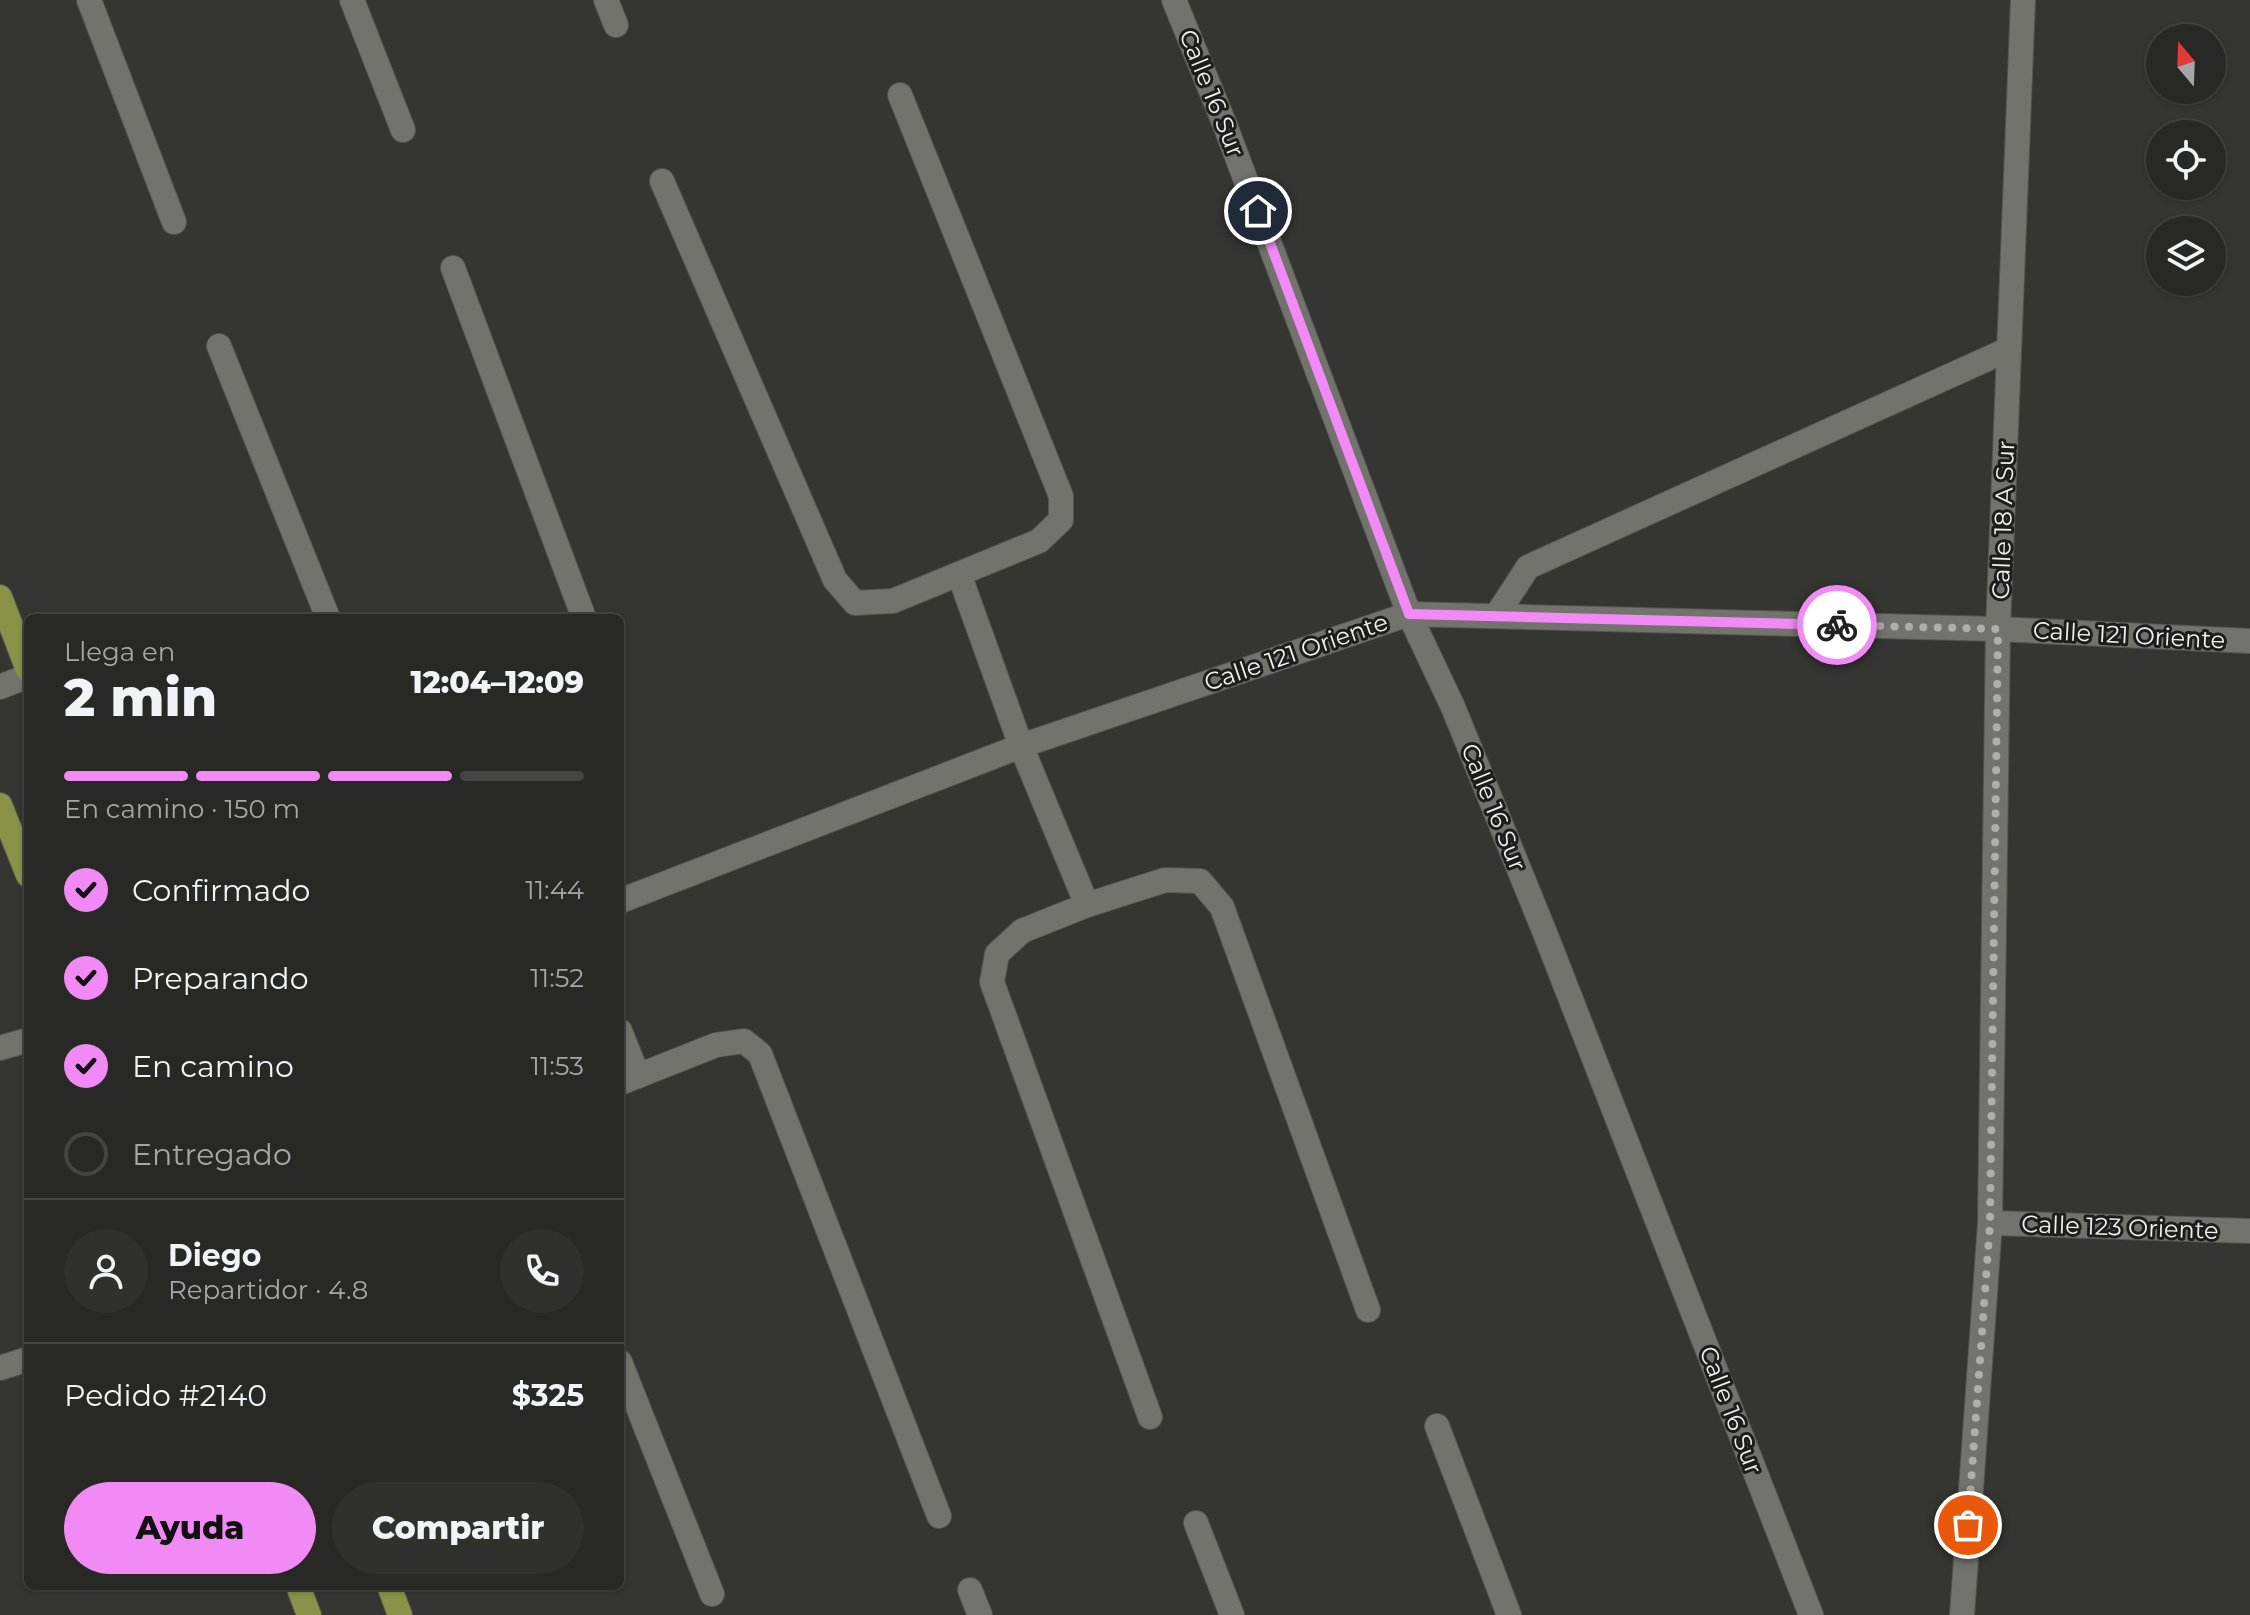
<!DOCTYPE html>
<html lang="es">
<meta charset="utf-8">
<style>
:root{--surface:#282825;--page:#30302d;--text:#f1f3f6;--muted:#a5a6a7;--line:#444442;--accent:#f18af4}
body{margin:0;font-family:Montserrat,sans-serif;background:var(--page);color:var(--text);height:100vh;display:flex;flex-direction:column;font-size:30px;white-space:nowrap}
*{box-sizing:border-box;margin:0}
p{font-size:26px;color:var(--muted)}
.icon{flex:none;width:44px;height:44px;fill:none;stroke:currentColor;stroke-width:2;stroke-linecap:round;stroke-linejoin:round}
.map{position:relative;flex:1;overflow:hidden}
.panel{position:absolute;left:24px;top:614px;width:600px;height:976px;display:flex;flex-direction:column;background:var(--surface);border-radius:12px;box-shadow:0 2px 6px #0004,0 0 0 2px var(--line)}
.panel>*{flex:none}
.needle{width:52px;rotate:341deg}
.fabs{position:absolute;left:2146px;top:24px;display:grid;gap:16px}
.fabs a{display:grid;place-items:center;width:80px;height:80px;border-radius:50%;background:var(--surface);box-shadow:0 2px 6px #0004,0 0 0 2px var(--line);font-size:40px}
.pin{position:absolute;display:grid;place-items:center;width:68px;height:68px;color:#fff;margin:-34px;border:4px solid #fff;border-radius:50%;box-shadow:0 2px 8px #0007}
.courier{position:absolute;display:grid;place-items:center;width:80px;height:80px;margin:-40px;border:6px solid #f18af4;border-radius:50%;background:#fff;color:#222;box-shadow:0 2px 10px #0007}
.summary em{font-style:normal;font-weight:800}
.summary div{display:flex;flex-direction:column-reverse}
.summary{display:flex;align-items:center;justify-content:space-between;height:136px;padding:0 40px}
h1{font-size:52px;font-weight:800;line-height:60px}
.bar{display:grid;grid-template-columns:repeat(4,1fr);gap:12px 8px;align-content:center;height:96px;padding:0 40px}
.bar i{height:10px;border-radius:6px;background:var(--line)}
.bar .current{background:var(--accent)}
.bar p{grid-column:span 4}
.line{display:flex;align-items:center;gap:20px;padding:0 40px;border-top:2px solid var(--line)}
.line div{flex:1}
.round{display:grid;place-items:center;flex:none;width:84px;height:84px;border-radius:42px;background:var(--page)}
ol{padding:0 40px;list-style:none}
li{display:flex;align-items:center;gap:24px;height:88px}
li p{margin-inline-start:auto}
li .icon{padding:8px;border-radius:50%;background:var(--accent);color:#111;stroke-width:4}
li:last-child{color:var(--muted)}
li i{width:44px;height:44px;border:4px solid var(--line);border-radius:50%}
.cta{display:flex;gap:16px;margin-top:auto;padding:16px 40px}
.cta a{flex:1;height:92px;border-radius:48px;background:var(--accent);color:#111;font-size:32px;font-weight:800;line-height:92px;text-align:center}
.cta a+a{background:var(--page);color:var(--text)}
.map>svg:first-child{display:block}
</style>
<div class="map">
<svg width="2250" height="1615" viewBox="0 0 2250 1615">
<rect width="100%" height="100%" fill="#353631"/>
<g fill="none" stroke-linecap="round" stroke-linejoin="round">
<!-- minor casing -->
<g stroke="#545550" stroke-width="26">
<g id="minor">
<polyline points="89,0 174,222"/>
<polyline points="352,0 403,130"/>
<polyline points="606,0 616,25"/>
<polyline points="1174,0 1225,125 1409,614 1453,707 1545,933 1811,1615"/>
<polyline points="662,181 835,580 855,603 893,601 1039,541 1061,520 1061,496 900,95"/>
<polyline points="453,268 584,618"/>
<polyline points="219,346 328,618"/>
<polyline points="959,574 1021,746 1087,905"/>
<polyline points="1496,616 1528,567 2009,349"/>
<polyline points="0,687 28,676"/>
<polyline points="620,901 1021,746 1409,614 1998,629 2250,641"/>
<polyline points="620,1031 638,1076"/>
<polyline points="0,1048 28,1040"/>
<polyline points="620,1083 716,1045 744,1041 760,1054 939,1516"/>
<polyline points="1990,1223 2250,1231"/>
<polyline points="620,1362 712,1594"/>
<polyline points="0,1368 28,1359"/>
<polyline points="1150,1417 992,982 997,954 1022,931 1087,905 1165,880 1200,881 1222,907 1368,1310"/>
<polyline points="1437,1426 1509,1615"/>
<polyline points="1196,1523 1232,1615"/>
<polyline points="970,1590 980,1615"/>
<polyline points="1962,1615 1990,1223 1998,629 2023,0"/>
</g>
</g>
<!-- major casing -->
<g stroke="#545550" stroke-width="26">
<g id="major">
<polyline points="0,597 28,670"/>
<polyline points="0,805 28,875"/>
<polyline points="298,1586 309,1615"/>
<polyline points="389,1586 400,1615"/>
</g>
</g>
<!-- minor -->
<use href="#minor" stroke="#72736d" stroke-width="24"/>
<!-- major -->
<use href="#major" stroke="#899246" stroke-width="24"/>
</g>
<g fill="none" stroke-linecap="round" stroke-linejoin="round">
<!-- done -->
<polyline stroke="#aeafab" stroke-width="8" stroke-dasharray="0 14.4" points="1837,625 1998,629 1990,1223 1968,1525"/>
<!-- route -->
<polyline stroke="#f18af4" stroke-width="10" points="1258,211 1409,614 1837,625"/>
</g>
<g text-anchor="middle" dominant-baseline="central" stroke-width="6" stroke-linejoin="round" paint-order="stroke">
<!-- street labels -->
<g font-size="24" fill="#eff0ec" stroke="#1d1e1b">
<text transform="translate(1212 93) rotate(68)">Calle 16 Sur</text>
<text transform="translate(2003 520) rotate(-88)">Calle 18 A Sur</text>
<text transform="translate(2129 635) rotate(3)">Calle 121 Oriente</text>
<text transform="translate(1296 652) rotate(-19)">Calle 121 Oriente</text>
<text transform="translate(1494 807) rotate(68)">Calle 16 Sur</text>
<text transform="translate(2120 1227) rotate(2)">Calle 123 Oriente</text>
<text transform="translate(1731 1410) rotate(69)">Calle 16 Sur</text>
</g>
</g>
</svg>
<div class="fabs">
<a><svg class="needle" viewBox="-14 -14 28 28"><path d="M0-13l5 13h-10z" fill="#e53935"/><path d="M0 13l5-13h-10z" fill="#a5a6a7"/></svg></a>
<a><svg class="icon" aria-label="locate" viewBox="0 0 24 24"><circle cx="12" cy="12" r="6"/><path d="M12 2v4M12 18v4M2 12h4M18 12h4"/></svg></a>
<a><svg class="icon" aria-label="layers" viewBox="0 0 24 24"><path d="M12 4l9 5-9 5-9-5zM3 14l9 5 9-5"/></svg></a>
</div>
<div class="pin" style="left:1968px;top:1525px;background:#ea580c"><svg class="icon" aria-label="bag" viewBox="0 0 24 24"><path d="M5 8h14l-1 12H6zM9 8a3 3 0 0 1 6 0"/></svg></div>
<div class="pin" style="left:1258px;top:211px;background:#1f2937"><svg class="icon" aria-label="home" viewBox="0 0 24 24"><path d="M3 11l9-7 9 7M6 9v11h12V9"/></svg></div>
<div class="courier" style="left:1837px;top:625px"><svg class="icon" aria-label="bike" viewBox="0 0 24 24"><circle cx="6" cy="16" r="4"/><circle cx="18" cy="16" r="4"/><path d="M6 16l4-8h5l3 8M10 8l3 8H6M13 5h3"/></svg></div>
<section class="panel">
<div class="summary"><div><h1>2 min</h1><p>Llega en</p></div><em>12:04–12:09</em></div>
<div class="bar"><i class="current"></i><i class="current"></i><i class="current"></i><i></i><p>En camino · 150 m</p></div>
<ol>
<li><svg class="icon" aria-label="check" viewBox="0 0 24 24"><path d="M5 12l5 5 9-10"/></svg>Confirmado<p>11:44</p></li>
<li><svg class="icon" aria-label="check" viewBox="0 0 24 24"><path d="M5 12l5 5 9-10"/></svg>Preparando<p>11:52</p></li>
<li><svg class="icon" aria-label="check" viewBox="0 0 24 24"><path d="M5 12l5 5 9-10"/></svg>En camino<p>11:53</p></li>
<li><i></i>Entregado</li>
</ol>
<div class="line" style="height:144px"><a class="round"><svg class="icon" aria-label="person" viewBox="0 0 24 24"><circle cx="12" cy="8" r="4"/><path d="M4 21q1-7 8-7t8 7"/></svg></a><div><b>Diego</b><p>Repartidor · 4.8</p></div><a class="round"><svg class="icon" aria-label="phone" viewBox="0 0 24 24"><path d="M5 4h4l2 5-3 2q2 4 5 5l2-3 5 2v4C11 20 4 13 5 4z"/></svg></a></div>
<div class="line" style="height:104px"><div>Pedido #2140</div><b>$325</b></div>
<div class="cta"><a>Ayuda</a><a>Compartir</a></div>
</section>
</div>
